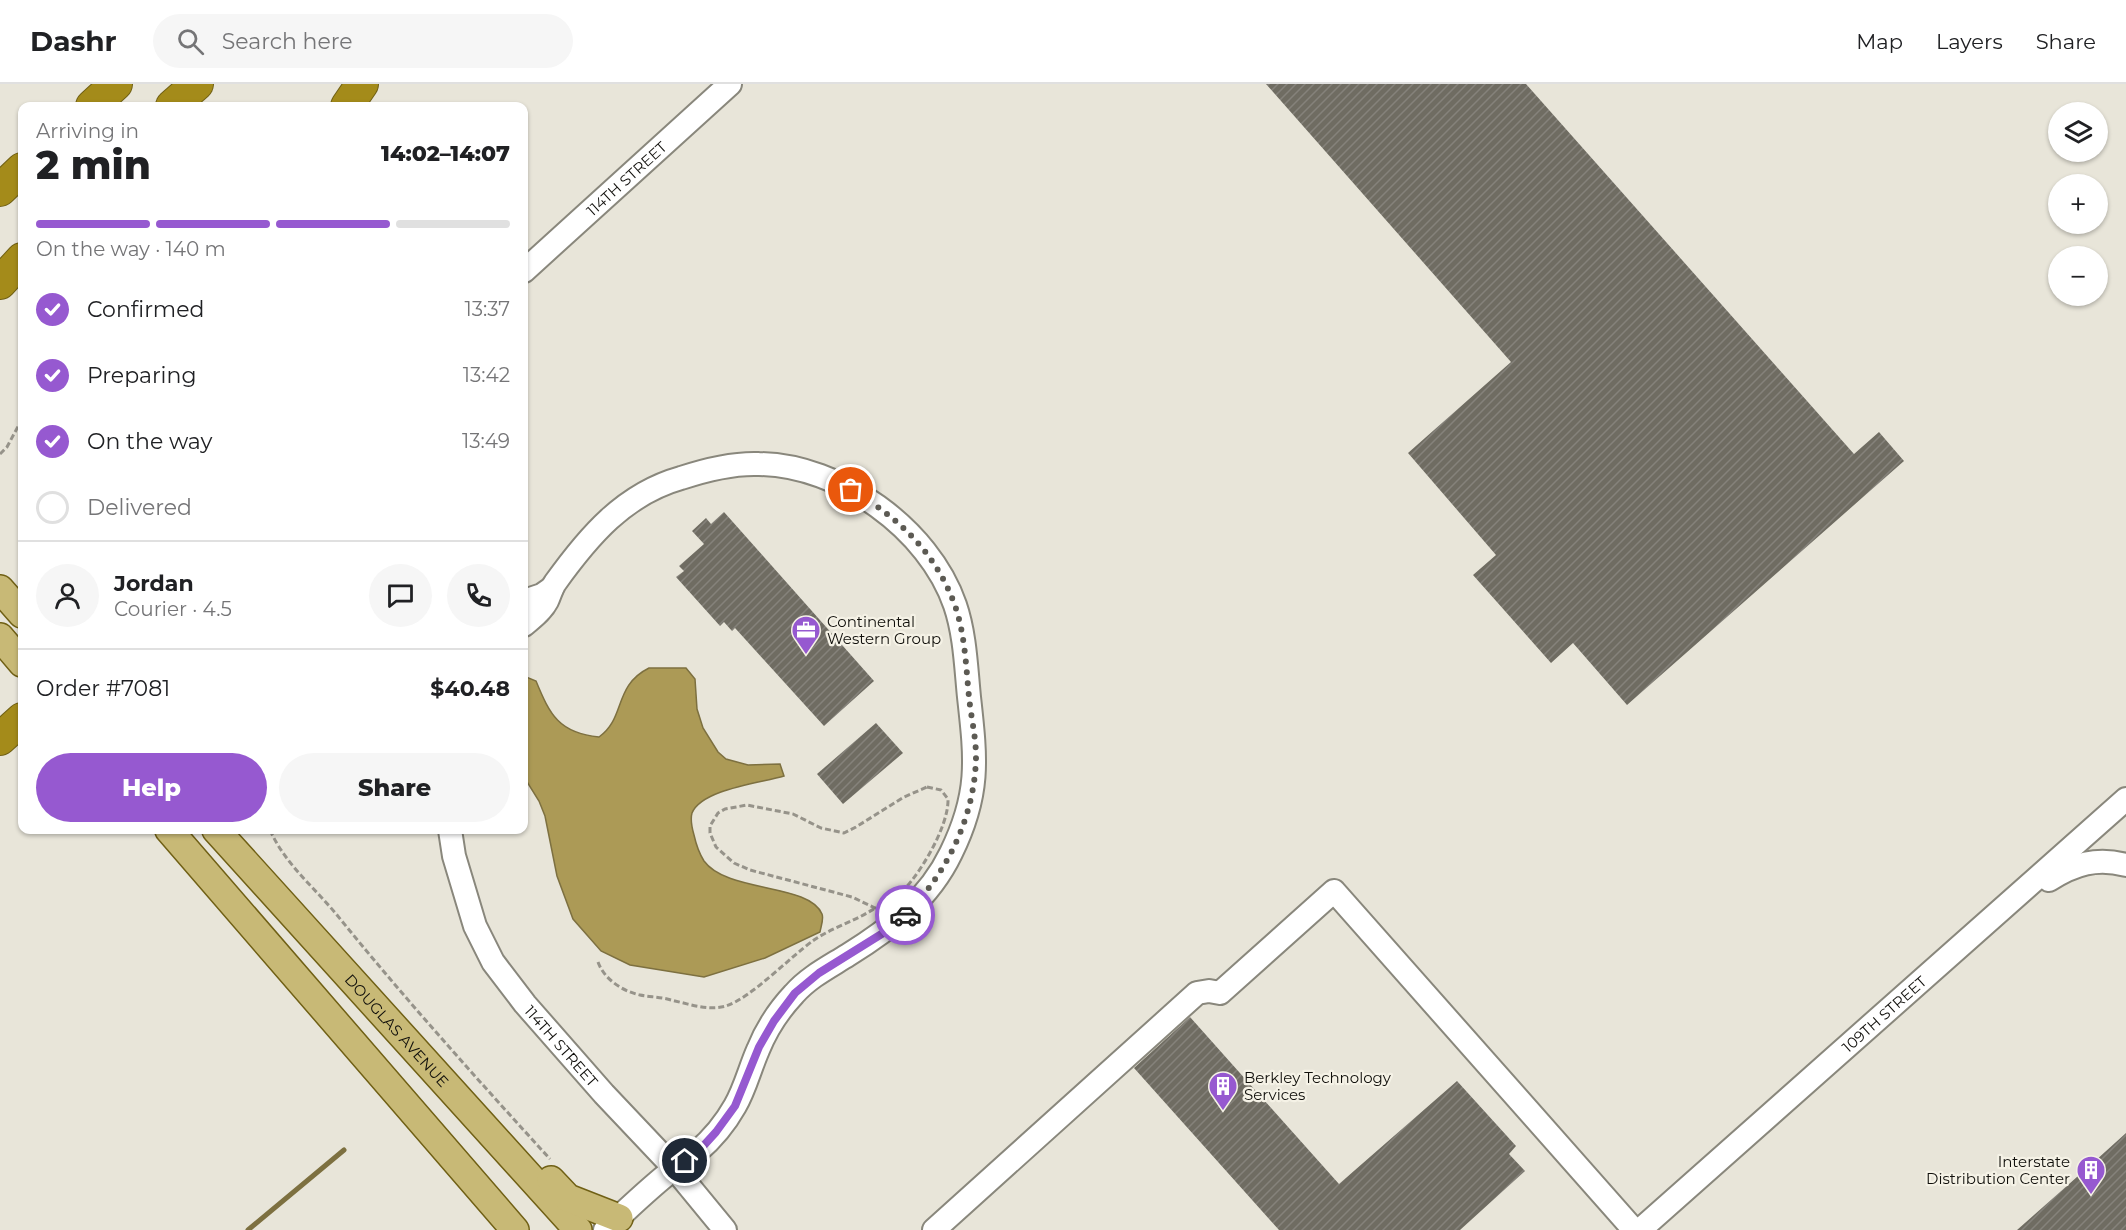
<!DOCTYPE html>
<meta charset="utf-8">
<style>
:root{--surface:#fff;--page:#f6f6f6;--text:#202124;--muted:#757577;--line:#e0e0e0;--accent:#9659d0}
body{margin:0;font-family:Montserrat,sans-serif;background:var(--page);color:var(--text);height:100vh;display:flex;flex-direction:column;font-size:22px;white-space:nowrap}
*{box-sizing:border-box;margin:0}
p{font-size:20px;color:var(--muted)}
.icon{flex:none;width:33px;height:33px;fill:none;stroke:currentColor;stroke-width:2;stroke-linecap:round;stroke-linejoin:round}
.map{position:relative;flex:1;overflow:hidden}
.panel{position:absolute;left:18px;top:18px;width:510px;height:732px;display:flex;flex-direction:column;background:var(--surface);border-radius:12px;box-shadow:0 2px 4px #0004}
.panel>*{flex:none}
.controls{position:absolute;left:2048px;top:18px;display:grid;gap:12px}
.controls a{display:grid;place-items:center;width:60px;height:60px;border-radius:50%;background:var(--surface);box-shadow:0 2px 4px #0004;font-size:30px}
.pin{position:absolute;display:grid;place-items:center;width:51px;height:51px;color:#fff;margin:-26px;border:3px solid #fff;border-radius:50%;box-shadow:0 2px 6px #0007}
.courier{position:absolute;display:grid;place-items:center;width:60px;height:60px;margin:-30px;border:4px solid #9659d0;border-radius:50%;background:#fff;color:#222;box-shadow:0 2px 8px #0007}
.headline em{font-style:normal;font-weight:800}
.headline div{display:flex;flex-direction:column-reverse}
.headline{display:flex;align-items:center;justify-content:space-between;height:102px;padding:0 18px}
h1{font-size:39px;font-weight:800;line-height:45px}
.bar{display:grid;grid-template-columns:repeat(4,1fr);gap:9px 6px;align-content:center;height:72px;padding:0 18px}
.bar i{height:8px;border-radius:4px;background:var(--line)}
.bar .active{background:var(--accent)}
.bar p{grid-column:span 4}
.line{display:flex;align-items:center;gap:15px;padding:0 18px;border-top:2px solid var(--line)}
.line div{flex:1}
.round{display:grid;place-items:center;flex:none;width:63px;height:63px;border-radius:32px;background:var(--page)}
ol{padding:0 18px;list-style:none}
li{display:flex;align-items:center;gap:18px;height:66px}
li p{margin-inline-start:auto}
li .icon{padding:6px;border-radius:50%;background:var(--accent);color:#fff;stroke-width:4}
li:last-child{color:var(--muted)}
li i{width:33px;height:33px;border:3px solid var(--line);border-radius:50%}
.button{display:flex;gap:12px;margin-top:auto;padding:12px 18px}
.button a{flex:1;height:69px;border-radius:36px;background:var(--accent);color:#fff;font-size:24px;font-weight:800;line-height:69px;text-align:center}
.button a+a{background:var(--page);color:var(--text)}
header{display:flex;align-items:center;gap:36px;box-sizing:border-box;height:84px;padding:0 30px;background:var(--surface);border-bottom:2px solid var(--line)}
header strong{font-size:28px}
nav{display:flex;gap:33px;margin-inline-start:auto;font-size:21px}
.search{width:420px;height:54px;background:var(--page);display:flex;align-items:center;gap:15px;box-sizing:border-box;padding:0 21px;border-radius:33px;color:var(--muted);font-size:22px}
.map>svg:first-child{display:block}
</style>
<header>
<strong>Dashr</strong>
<div class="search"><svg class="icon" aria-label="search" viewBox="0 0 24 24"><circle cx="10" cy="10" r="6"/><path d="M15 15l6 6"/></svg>Search here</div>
<nav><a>Map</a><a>Layers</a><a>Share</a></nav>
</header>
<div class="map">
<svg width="2126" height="1146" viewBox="0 0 2126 1146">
<defs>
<pattern id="building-hatch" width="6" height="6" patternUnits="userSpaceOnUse" patternTransform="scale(1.5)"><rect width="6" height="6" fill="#6f6c62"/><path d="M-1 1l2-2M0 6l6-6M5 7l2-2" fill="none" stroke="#85827b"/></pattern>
</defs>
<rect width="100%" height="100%" fill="#e8e5d9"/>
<!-- water -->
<path fill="#ac9a56" stroke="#7d7040" stroke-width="1.5" d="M649,584H686L695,595L697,625L703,644L718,668L726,675L748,681L780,680L784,692C761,699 702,705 692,729C690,736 692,744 694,751C696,760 699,769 704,777C727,809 809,799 822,830C824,835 821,842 820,848L765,874L704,893L630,881L601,867L573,835L557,792L545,732L539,717L524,693V592L536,597C550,631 559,649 599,653C626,634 613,602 649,584Z"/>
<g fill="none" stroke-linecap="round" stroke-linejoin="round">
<!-- stream -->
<polyline stroke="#7d7040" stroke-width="5" points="248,1146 344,1066"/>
</g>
<!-- building -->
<g fill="url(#building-hatch)">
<polygon points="1266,0 1526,0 1854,370 1879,348 1904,377 1627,621 1573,559 1551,579 1473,491 1496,471 1408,369 1511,278"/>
<polygon points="724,428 874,597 824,642 735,544 732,547 724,538 720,542 676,493 684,487 679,482 704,460 692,447 706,434 711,440"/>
<polygon points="876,639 903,669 843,720 817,690"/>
<polygon points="1190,933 1339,1100 1457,997 1516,1062 1509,1070 1525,1087 1460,1146 1279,1146 1134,984"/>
<polygon points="2126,1049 2126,1146 2017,1146 2095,1077"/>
</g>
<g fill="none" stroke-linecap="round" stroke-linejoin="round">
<!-- minor casing -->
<g stroke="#89877c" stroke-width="26">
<g id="minor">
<path id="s1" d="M524,187L730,0"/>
<polyline points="524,517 542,511 552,504"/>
<path d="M524,541C532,534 542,527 547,517C550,511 551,505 555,499C588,453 624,410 681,394C705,386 733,379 759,380C840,381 929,445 955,521C965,550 966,583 969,613C976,676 980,710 951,769C929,815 890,845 848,871C829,883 809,893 794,910C779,926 766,946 758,966C750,984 745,1005 735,1022C726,1038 711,1056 697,1068C690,1074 682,1078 675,1084C650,1103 628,1125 605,1146"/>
<path id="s2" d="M450,746L454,772L475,842L493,878L525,920L604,1010L674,1084L725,1146"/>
<path d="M2049,796C2074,780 2097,773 2126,781"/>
<polyline points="934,1146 1197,909 1209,907 1220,909 1334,807 1634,1146"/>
<path id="s3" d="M1640,1146L2126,715"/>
</g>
</g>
<!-- major casing -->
<g stroke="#706015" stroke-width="30">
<g id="major">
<polyline points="0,505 22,530"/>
<polyline points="0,553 22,579"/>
<polyline points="169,746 515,1146"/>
<path id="s4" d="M216,746L578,1146"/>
<polyline points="551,1096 568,1114 619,1134"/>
</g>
</g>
<!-- highway casing -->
<g stroke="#706015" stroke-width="34">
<g id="highway">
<polyline points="92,22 116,0"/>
<polyline points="172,22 197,0"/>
<polyline points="347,22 362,0"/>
<polyline points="0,106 22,85"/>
<polyline points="0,199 22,175"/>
<polyline points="0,655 22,635"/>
</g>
</g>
<!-- path -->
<g stroke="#96938a" stroke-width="3" stroke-dasharray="6 3" stroke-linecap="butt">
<polyline points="0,370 7,363 22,335"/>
<path d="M927,703L941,706L948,715C949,744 915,800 892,817C887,821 881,822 875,824L852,813L750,786L734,779L716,763L710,749V742L718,729L725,725L747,721L793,730L821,744L844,749L856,743L904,713Z"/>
<path d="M270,746C285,780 314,803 337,831C405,915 477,995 550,1075"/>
<path d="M598,878C604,895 622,907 640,911C650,913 661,913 671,916C689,920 708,927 726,922C751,914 790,873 814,856C833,843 856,837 875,824"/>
</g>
<!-- minor -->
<use href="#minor" stroke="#fff" stroke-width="22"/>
<!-- major -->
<use href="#major" stroke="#c8b976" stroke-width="27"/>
<!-- highway -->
<use href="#highway" stroke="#a48b1a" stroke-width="32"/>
</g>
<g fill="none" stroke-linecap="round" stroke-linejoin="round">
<!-- done -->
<path stroke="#5c5a53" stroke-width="6" stroke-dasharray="0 10.8" d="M851,406C897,432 935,468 954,519C965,548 966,583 969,613C971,633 976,653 976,673C975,732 947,790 905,831"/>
<!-- route -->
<polyline stroke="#9659d0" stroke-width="8" points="685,1077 696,1070 716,1048 735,1022 759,963 774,937 795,909 819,889 888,846 905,831"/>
</g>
<!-- icons -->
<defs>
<g id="office-pin" transform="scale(1.5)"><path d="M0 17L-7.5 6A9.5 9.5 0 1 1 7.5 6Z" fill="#9659d0" stroke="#f5f2e6"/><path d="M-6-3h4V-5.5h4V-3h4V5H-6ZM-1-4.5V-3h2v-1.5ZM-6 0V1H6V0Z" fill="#fff"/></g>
<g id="building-pin" transform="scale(1.5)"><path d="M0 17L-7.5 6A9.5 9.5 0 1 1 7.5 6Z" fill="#9659d0" stroke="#f5f2e6"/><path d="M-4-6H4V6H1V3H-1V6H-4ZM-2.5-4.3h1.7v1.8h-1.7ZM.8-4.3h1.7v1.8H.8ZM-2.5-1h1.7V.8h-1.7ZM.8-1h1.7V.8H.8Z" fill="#fff"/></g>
</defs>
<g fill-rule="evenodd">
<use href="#office-pin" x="806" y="546"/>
<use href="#building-pin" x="1223" y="1002"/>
<use href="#building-pin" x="2091" y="1086"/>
</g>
<g text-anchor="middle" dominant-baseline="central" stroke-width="4.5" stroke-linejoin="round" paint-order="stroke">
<!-- street labels -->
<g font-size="15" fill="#100f0b" stroke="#f5f2e6">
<text stroke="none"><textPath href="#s1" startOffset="138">114TH STREET</textPath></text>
<text stroke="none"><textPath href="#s3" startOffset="326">109TH STREET</textPath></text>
<text stroke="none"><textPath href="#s4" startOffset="270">DOUGLAS AVENUE</textPath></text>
<text stroke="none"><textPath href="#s2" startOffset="248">114TH STREET</textPath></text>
</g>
<!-- poi labels -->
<g font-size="15" fill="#100f0b" stroke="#f5f2e6" text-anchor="start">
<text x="827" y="537">Continental<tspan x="827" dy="17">Western Group</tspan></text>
<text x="1244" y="993">Berkley Technology<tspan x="1244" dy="17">Services</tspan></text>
<text x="2070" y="1077" text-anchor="end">Interstate<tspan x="2070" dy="17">Distribution Center</tspan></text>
</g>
</g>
</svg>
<div class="controls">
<a><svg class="icon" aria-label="layers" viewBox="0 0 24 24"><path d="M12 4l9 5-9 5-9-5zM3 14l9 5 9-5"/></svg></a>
<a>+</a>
<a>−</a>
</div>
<div class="pin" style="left:851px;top:406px;background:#ea580c"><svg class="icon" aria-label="bag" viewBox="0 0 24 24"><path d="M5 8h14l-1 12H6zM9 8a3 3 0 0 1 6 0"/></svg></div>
<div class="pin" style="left:685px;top:1077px;background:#1f2937"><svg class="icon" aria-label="home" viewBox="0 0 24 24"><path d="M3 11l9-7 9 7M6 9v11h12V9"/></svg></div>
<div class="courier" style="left:905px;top:831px"><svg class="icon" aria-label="car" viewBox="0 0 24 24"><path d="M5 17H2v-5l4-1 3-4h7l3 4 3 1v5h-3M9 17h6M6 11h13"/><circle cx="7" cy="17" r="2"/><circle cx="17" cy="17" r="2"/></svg></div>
<section class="panel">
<div class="headline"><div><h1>2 min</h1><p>Arriving in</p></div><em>14:02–14:07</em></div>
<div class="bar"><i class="active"></i><i class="active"></i><i class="active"></i><i></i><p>On the way · 140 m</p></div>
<ol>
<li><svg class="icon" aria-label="check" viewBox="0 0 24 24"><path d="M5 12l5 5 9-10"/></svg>Confirmed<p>13:37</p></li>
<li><svg class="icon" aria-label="check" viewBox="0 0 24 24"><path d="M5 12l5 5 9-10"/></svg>Preparing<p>13:42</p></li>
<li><svg class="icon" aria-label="check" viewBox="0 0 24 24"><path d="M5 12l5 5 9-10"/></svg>On the way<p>13:49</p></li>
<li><i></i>Delivered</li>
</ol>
<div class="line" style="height:108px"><a class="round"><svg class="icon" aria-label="person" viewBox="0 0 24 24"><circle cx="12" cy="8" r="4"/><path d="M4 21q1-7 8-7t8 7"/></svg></a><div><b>Jordan</b><p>Courier · 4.5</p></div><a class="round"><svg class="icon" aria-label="chat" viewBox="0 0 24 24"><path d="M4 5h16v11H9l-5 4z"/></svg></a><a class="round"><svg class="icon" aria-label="phone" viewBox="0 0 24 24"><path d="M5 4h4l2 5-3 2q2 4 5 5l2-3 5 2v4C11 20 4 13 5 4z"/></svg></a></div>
<div class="line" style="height:78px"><div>Order #7081</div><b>$40.48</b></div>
<div class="button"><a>Help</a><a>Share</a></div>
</section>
</div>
